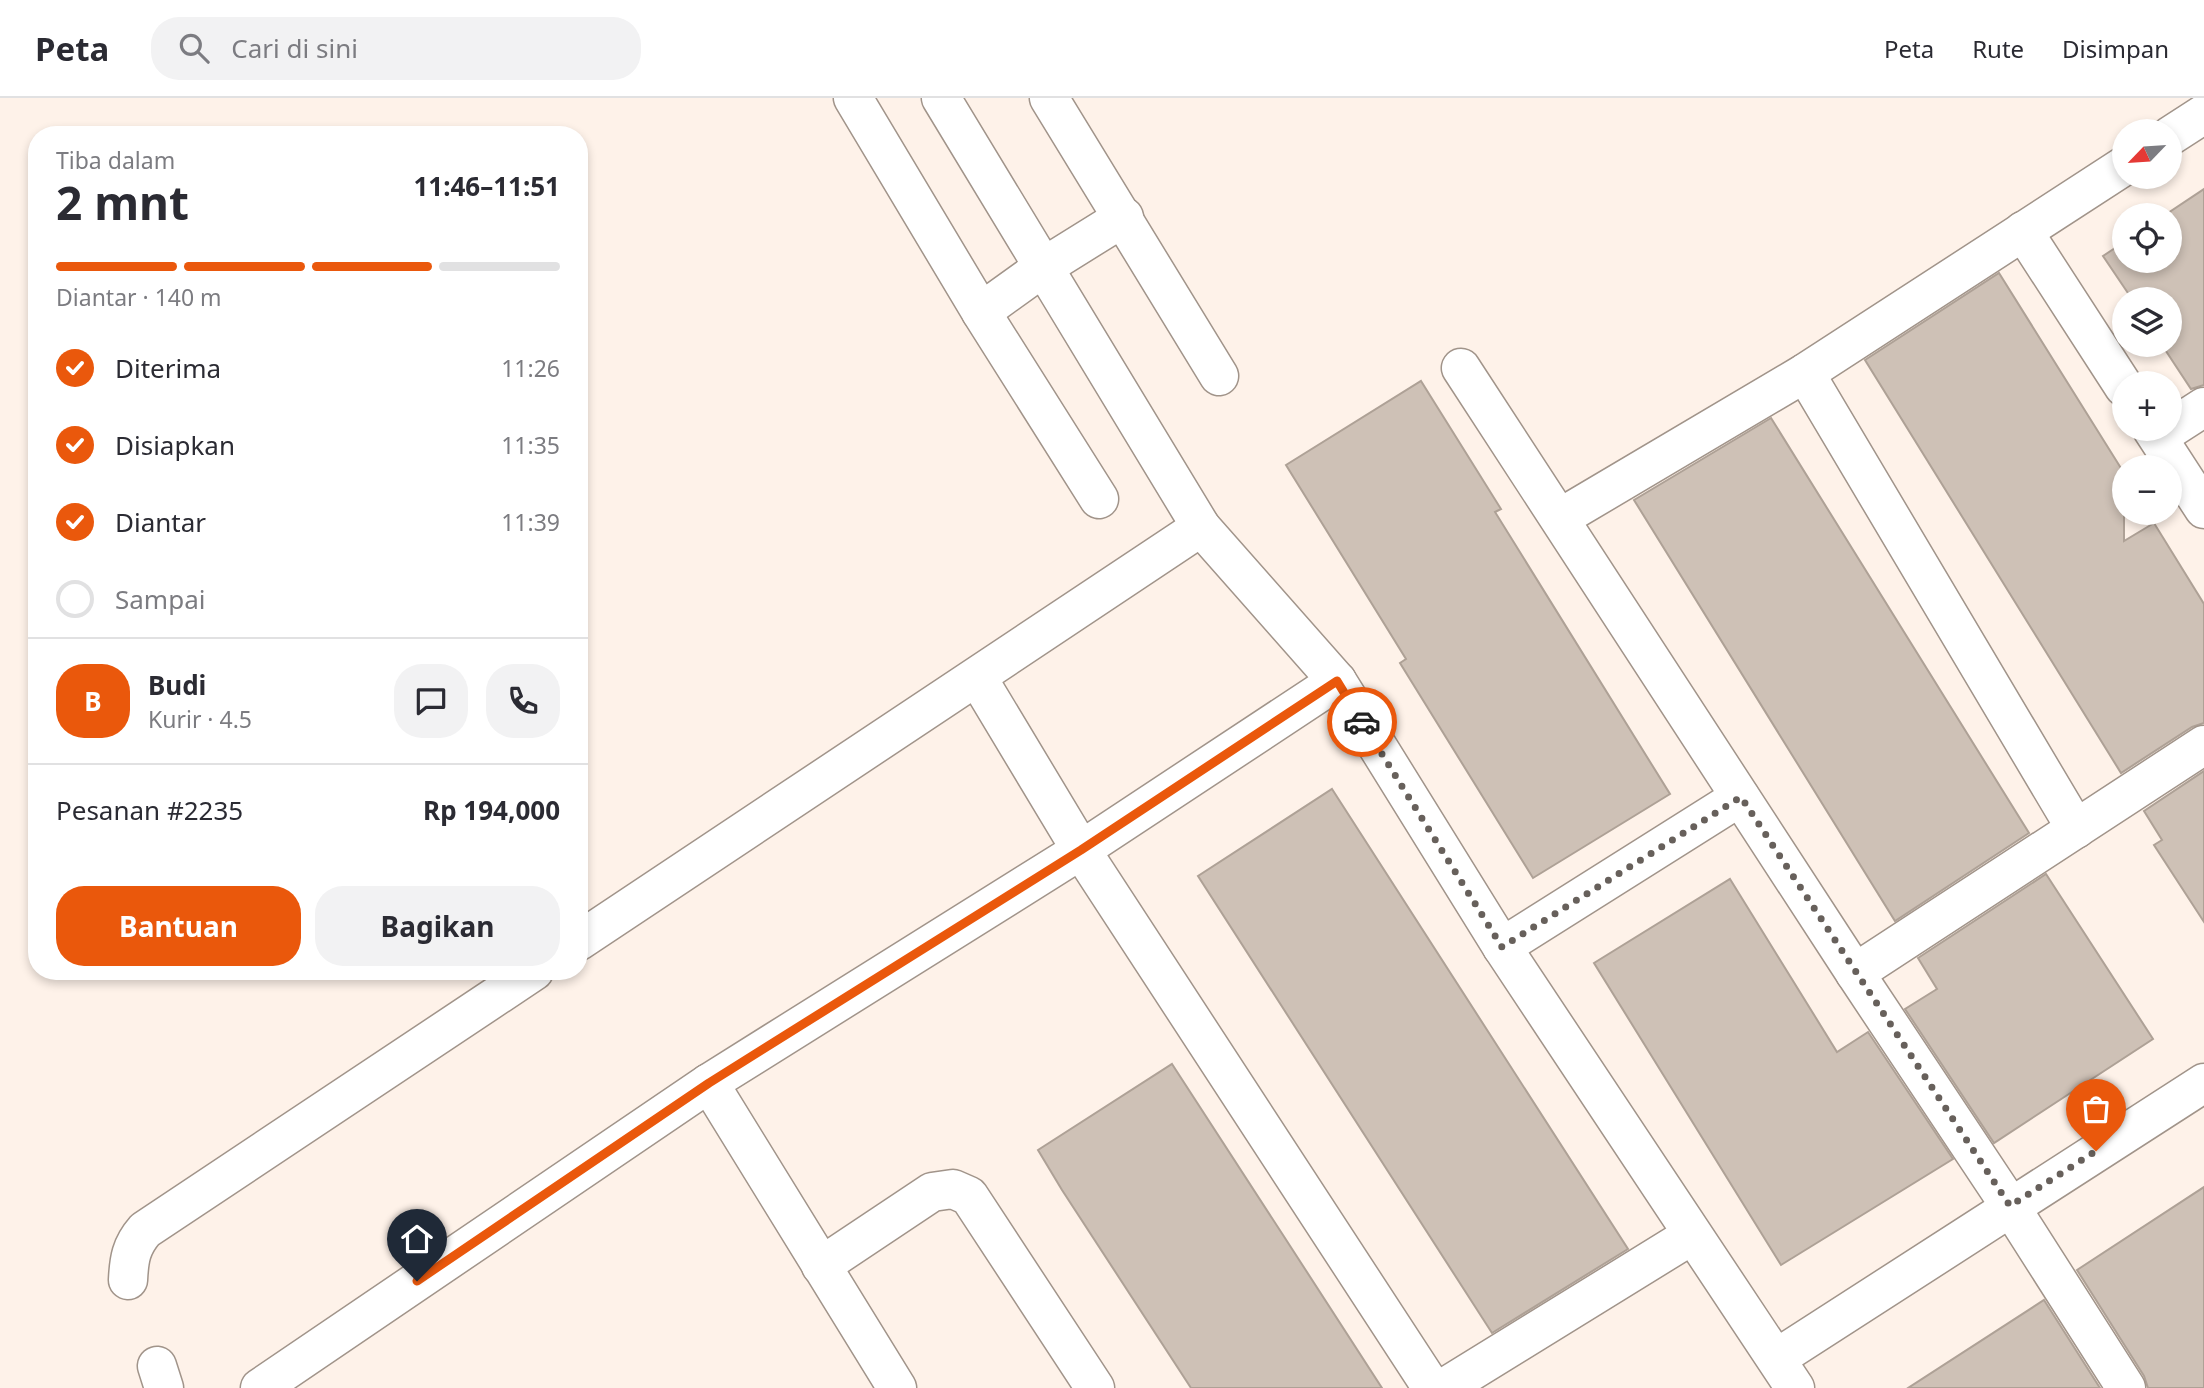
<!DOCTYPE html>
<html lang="id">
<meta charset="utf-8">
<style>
:root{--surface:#fff;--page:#f2f2f3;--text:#2b2b33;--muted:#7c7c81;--line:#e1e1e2;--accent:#ea580c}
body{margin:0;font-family:"Noto Sans",sans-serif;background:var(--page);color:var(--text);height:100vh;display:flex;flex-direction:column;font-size:26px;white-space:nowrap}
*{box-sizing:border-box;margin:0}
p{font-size:23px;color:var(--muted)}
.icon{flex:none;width:38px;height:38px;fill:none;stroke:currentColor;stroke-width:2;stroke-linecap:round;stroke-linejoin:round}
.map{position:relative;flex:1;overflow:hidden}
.details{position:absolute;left:28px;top:28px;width:560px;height:854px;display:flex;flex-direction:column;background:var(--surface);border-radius:28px;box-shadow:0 4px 10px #0003}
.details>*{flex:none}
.needle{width:46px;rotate:245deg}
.buttons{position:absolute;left:2112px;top:21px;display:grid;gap:14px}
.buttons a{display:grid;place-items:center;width:70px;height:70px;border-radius:50%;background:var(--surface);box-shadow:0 4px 10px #0003;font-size:35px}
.pin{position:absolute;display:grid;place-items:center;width:60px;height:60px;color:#fff;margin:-72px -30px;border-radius:50% 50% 50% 0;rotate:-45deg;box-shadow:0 0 7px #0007}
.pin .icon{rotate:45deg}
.courier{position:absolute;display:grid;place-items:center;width:70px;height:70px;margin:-35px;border:5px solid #ea580c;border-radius:50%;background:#fff;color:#222;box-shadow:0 2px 9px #0007}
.head em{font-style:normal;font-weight:700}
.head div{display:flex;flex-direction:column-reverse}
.head{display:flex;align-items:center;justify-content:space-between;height:119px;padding:0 28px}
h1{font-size:46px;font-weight:700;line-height:52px}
.bar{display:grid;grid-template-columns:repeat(4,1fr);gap:10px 7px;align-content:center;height:84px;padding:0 28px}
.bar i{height:9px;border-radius:5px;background:var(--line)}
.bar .current{background:var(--accent)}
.bar p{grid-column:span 4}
.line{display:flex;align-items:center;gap:18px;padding:0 28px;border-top:2px solid var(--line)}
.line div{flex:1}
.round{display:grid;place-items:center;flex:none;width:74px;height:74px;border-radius:28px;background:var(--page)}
ol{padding:0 28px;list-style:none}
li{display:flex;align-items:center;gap:21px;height:77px}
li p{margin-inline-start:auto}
li .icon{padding:7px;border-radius:50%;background:var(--accent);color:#fff;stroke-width:4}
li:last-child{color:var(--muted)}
li i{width:38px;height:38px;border:4px solid var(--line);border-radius:50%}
.action{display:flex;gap:14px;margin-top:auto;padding:14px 28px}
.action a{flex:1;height:80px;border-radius:28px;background:var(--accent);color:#fff;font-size:28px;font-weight:700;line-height:80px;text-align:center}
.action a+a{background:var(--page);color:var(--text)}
header{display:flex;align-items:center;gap:42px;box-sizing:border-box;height:98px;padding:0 35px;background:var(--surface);border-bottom:2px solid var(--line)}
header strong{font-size:33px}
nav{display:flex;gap:38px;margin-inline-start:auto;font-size:24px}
.search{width:490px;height:63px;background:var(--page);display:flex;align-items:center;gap:18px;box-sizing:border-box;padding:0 24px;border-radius:28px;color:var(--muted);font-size:26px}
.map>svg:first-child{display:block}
</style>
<header>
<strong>Peta</strong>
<div class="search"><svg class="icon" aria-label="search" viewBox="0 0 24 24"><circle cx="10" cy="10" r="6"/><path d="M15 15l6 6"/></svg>Cari di sini</div>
<nav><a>Peta</a><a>Rute</a><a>Disimpan</a></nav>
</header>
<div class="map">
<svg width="2204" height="1290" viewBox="0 0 2204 1290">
<rect width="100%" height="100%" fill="#fef2e9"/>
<!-- building -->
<g fill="#cec1b6" stroke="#aea196" stroke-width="2">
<polygon points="2204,91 2204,287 2191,291 2162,247 2170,247 2170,201 2132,201 2103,158 2124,144 2124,163 2170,163 2170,117 2165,117"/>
<polygon points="1999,175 2124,375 2124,443 2154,425 2204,506 2204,625 2192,629 2121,675 1865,262"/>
<polygon points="1421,283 1501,411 1495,414 1670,696 1533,780 1400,565 1406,561 1286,367"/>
<polygon points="1771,320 2029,735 1895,823 1634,402"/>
<polygon points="2204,673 2204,824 2154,747 2162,742 2144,713"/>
<polygon points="1332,691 1628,1151 1492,1235 1198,778"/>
<polygon points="2046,776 2153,941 1994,1045 1905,911 1937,891 1918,860"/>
<polygon points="1730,781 1837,954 1868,934 1953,1061 1781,1167 1594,865"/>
<polygon points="1172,966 1283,1137 1382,1290 1191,1290 1062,1092 1038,1052"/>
<polygon points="2204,1089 2204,1290 2148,1290 2144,1278 2077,1172"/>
<polygon points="2044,1202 2100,1290 1908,1290"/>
</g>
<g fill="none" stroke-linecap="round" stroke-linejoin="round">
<!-- minor casing -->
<g stroke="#a1948a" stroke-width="41">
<g id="minor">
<polyline points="853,0 981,214 1099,401"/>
<polyline points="941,0 1201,429 1337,583 1502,849 1795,1290"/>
<polyline points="1049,0 1219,278"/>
<polyline points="2170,38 2204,16"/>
<polyline points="2023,133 2124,289"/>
<polyline points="981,214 1042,170 1124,119"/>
<polyline points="1461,270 1855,875 2010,1108 2126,1290"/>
<polyline points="1805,275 2076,731"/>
<polyline points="2152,331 2204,411"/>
<polyline points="2170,331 2204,309"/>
<polyline points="1560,420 1805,275 2124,68"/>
<polyline points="977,579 1081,752 1432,1290"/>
<polyline points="579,843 1201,429"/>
<polyline points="1502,849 1740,699"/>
<polyline points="1855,875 2204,647"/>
<polyline points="709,985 897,1290"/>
<polyline points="821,1168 932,1094 953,1091 969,1098 1095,1290"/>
<path d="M128,1182C129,1161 131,1148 145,1132L534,873"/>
<polyline points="1777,1260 2204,985"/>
<polyline points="157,1268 164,1290"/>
<polyline points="260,1290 709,985 1081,752 1337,583"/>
<polyline points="1444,1290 1692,1137"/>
</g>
</g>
<!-- minor -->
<use href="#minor" stroke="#fff" stroke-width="38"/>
</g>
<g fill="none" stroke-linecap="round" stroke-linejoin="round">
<!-- done -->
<polyline stroke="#67605b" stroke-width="7" stroke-dasharray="0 12.6" points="1362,624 1502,849 1741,699 2010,1108 2096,1053"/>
<!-- route -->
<polyline stroke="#ea580c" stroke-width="9" points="417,1183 709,985 1081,752 1337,583 1362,624"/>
</g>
</svg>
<div class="buttons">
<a><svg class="needle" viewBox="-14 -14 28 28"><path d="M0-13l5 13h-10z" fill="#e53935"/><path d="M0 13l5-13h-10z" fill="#7c7c81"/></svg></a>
<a><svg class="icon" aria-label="locate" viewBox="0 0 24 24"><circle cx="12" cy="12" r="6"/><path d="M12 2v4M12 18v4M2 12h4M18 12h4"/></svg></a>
<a><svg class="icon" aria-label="layers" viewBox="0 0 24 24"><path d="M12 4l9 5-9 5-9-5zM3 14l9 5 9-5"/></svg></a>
<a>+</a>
<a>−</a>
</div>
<div class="pin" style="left:2096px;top:1053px;background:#ea580c"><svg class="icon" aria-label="bag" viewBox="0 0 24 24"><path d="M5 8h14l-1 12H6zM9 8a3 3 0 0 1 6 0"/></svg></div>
<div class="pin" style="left:417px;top:1183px;background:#1f2937"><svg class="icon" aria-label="home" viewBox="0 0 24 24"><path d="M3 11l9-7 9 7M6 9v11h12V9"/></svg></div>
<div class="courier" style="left:1362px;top:624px"><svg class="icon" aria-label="car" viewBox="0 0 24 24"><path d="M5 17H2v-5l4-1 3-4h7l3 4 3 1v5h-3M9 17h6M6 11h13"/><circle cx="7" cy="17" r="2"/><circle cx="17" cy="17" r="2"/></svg></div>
<section class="details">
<div class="head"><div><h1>2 mnt</h1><p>Tiba dalam</p></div><em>11:46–11:51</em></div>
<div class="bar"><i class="current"></i><i class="current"></i><i class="current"></i><i></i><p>Diantar · 140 m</p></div>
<ol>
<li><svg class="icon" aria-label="check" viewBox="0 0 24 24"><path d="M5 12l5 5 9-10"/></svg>Diterima<p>11:26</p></li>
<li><svg class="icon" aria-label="check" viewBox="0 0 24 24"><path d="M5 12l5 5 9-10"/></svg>Disiapkan<p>11:35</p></li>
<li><svg class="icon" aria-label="check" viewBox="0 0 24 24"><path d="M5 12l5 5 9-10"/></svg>Diantar<p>11:39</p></li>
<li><i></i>Sampai</li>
</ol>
<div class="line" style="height:126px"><b class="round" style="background:var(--accent);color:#fff">B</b><div><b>Budi</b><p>Kurir · 4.5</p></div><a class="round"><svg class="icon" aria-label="chat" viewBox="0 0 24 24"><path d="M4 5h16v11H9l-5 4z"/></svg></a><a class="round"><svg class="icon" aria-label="phone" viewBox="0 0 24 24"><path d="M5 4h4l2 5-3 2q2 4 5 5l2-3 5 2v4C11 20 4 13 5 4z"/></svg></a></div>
<div class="line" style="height:91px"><div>Pesanan #2235</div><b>Rp 194,000</b></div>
<div class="action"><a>Bantuan</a><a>Bagikan</a></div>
</section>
</div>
